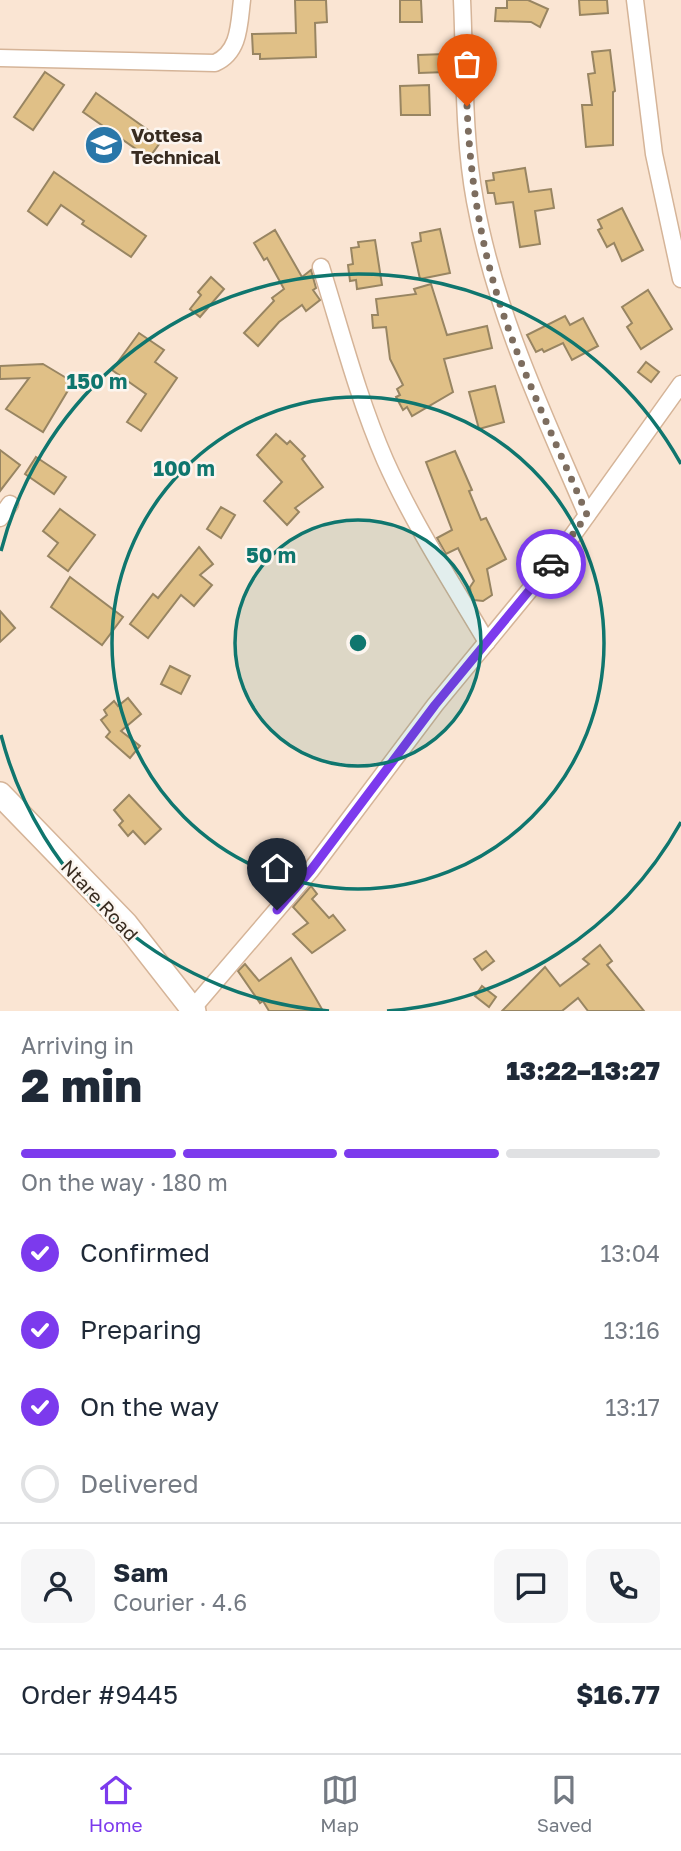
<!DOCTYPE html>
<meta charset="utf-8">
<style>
:root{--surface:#fff;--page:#f6f6f7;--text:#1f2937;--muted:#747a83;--line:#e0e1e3;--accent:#7c3aed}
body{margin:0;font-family:"Golos Text",sans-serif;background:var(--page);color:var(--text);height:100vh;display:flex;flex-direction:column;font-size:26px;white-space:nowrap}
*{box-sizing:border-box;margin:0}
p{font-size:23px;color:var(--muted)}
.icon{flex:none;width:38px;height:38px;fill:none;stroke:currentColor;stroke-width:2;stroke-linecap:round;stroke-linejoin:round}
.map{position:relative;height:1011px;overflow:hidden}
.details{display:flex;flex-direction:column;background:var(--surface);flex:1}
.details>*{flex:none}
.pin{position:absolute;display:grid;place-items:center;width:60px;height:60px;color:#fff;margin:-72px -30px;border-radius:50% 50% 50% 0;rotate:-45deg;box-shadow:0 0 7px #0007}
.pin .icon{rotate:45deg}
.courier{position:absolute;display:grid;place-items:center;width:70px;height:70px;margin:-35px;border:5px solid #7c3aed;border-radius:50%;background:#fff;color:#222;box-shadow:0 2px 9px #0007}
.headline em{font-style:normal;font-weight:800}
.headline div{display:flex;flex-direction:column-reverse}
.headline{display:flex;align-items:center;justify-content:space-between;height:119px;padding:0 21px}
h1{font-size:46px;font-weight:800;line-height:52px}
.bar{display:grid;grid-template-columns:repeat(4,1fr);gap:10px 7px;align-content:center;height:84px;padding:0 21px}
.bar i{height:9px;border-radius:5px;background:var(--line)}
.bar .current{background:var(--accent)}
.bar p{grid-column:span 4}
.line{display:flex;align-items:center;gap:18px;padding:0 21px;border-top:2px solid var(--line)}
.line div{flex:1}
.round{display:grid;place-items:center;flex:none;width:74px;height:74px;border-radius:14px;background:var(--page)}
ol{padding:0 21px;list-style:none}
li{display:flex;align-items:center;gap:21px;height:77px}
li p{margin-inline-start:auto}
li .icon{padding:7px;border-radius:50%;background:var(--accent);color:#fff;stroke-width:4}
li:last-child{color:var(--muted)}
li i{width:38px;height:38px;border:4px solid var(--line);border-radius:50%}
.tabs{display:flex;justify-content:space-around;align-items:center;height:98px;border-top:2px solid var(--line);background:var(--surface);font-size:19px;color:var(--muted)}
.tabs a{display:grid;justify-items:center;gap:4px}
.tabs .current{color:var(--accent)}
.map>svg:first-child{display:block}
</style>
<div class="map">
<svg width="681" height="1011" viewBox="0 0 681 1011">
<rect width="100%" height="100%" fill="#fae5d3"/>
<!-- building -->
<g fill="#e0c087" stroke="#988562" stroke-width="2">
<polygon points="295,0 326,0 327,22 315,23 316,57 260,59 260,54 253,54 252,34 296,33"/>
<polygon points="400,0 421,0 422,22 400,22"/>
<polygon points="507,0 528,0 548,9 540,27 531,22 495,21 496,8 507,8"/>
<polygon points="579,0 607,0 608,13 580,15"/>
<polygon points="610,50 615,91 613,92 613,145 586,147 582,105 592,105 588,74 595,73 592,52"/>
<polygon points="445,54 446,72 419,73 418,55"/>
<polygon points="45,72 64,85 33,130 14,117"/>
<polygon points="429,85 430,115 401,115 400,86"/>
<polygon points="96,93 162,140 149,158 83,112"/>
<polygon points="525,168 529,192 551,189 554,208 535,211 540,244 520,247 513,202 496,204 494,193 488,193 486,181 494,180 493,173"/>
<polygon points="54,172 146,236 131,257 82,224 84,221 61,205 47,225 28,211"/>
<polygon points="622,208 643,250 622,261 614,243 607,247 598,230 602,228 598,220"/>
<polygon points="440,229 450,273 420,279 412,243 421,241 420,233"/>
<polygon points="275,230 302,277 311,270 316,288 313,290 320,300 306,311 302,305 279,322 258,346 244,333 274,301 272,298 284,289 267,258 264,260 254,243"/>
<polygon points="375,240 382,285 357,289 356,280 350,281 348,265 353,264 351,248 359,247 358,242"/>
<polygon points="211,277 224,289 200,317 190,309 201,295 198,292"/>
<polygon points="431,284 447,335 487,326 492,348 444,359 453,392 412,416 407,407 403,410 396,397 400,395 397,389 403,385 390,359 386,327 373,328 372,315 378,315 376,299 416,294 414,289"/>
<polygon points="648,290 672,329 641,349 627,327 632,323 622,307"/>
<polygon points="565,316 570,325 583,318 598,346 572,360 563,343 544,352 542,349 536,352 527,335"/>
<polygon points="139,333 164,350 155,362 177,378 141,431 127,422 146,394 112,370"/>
<polygon points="646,362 659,372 651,382 638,372"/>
<polygon points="43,364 73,382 43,432 6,409 29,378 0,379 0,366"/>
<polygon points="495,386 504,422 479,429 469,392"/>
<polygon points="276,434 287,444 290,441 305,456 302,459 323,487 295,508 299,512 287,525 264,501 282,482 257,455"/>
<polygon points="0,450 20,465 0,491"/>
<polygon points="455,451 472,490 469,491 481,520 486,518 506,559 487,569 492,595 483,601 474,600 471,596 470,587 474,581 458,548 446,554 437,538 452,530 426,462"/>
<polygon points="36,457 66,477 54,494 25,474"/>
<polygon points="221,507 235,515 221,538 207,529"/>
<polygon points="60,509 95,535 68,571 48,556 58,543 43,531"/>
<polygon points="199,547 213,564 200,575 212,585 194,606 181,595 148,638 130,624 153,594 158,598"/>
<polygon points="70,577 123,617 102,645 51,607"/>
<polygon points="0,611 15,628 0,642"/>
<polygon points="170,666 190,676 181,694 161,684"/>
<polygon points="128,698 141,714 121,731 140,746 130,758 106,737 110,732 101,720 107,715 104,710 114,701 118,706"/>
<polygon points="129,795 161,829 145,844 133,831 128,836 119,825 123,821 114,810"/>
<polygon points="311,886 317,894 312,899 329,918 333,915 345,930 312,953 293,934 308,923 293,907"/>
<polygon points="600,945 612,961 607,965 644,1011 588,1011 578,998 562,1011 502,1011 545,967 560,986 589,964 583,959"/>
<polygon points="486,951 494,961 482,970 474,959"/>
<polygon points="291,958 315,997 323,1011 269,1011 263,1001 260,1003 238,971 245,964 259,981"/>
<polygon points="482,986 496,997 489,1007 475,996"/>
</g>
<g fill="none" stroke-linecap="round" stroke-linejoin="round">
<!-- street casing -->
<g stroke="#d5b498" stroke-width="19">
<g id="street">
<path d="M462,0C465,66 463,136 475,201C495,312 543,413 587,515"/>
<polyline points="635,0 654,154 681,279"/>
<path d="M0,58L215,63C240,52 239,24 242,0"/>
<path d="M321,267C341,331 358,398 385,460C413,523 452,583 487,642"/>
<polyline points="0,518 10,504"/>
<polyline points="192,1009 311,870 435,705 560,553 681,384"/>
</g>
</g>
<!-- secondary casing -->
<g stroke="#d5b498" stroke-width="26">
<polyline id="secondary" points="0,794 126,924 194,1011"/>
</g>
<!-- street -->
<use href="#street" stroke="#fff" stroke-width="16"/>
<!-- secondary -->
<use href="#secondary" stroke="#fff" stroke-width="23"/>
</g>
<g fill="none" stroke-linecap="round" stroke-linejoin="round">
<!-- done -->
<path stroke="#7d6d5f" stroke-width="7" stroke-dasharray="0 12.6" d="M467,106C470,179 481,250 505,319C528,386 560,451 587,515L551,564"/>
<!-- route -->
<polyline stroke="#7c3aed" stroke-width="9" points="277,910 311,870 435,705 551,564"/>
</g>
<!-- distance rings -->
<circle cx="358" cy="643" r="123" fill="#0f766e" fill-opacity=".12"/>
<g fill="none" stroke="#0f766e" stroke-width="3.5">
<circle cx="358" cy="643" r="123"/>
<circle cx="358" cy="643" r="246"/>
<path d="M681 822A369 369 0 0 1 387 1011M329 1011A369 369 0 0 1 1 735M1 551A369 369 0 0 1 681 464"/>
</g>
<!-- icons -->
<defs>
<g id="school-disc" transform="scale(2.0125)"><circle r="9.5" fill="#2977a9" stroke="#fcf5ef"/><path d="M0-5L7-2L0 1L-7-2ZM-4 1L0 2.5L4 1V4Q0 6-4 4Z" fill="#fff"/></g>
</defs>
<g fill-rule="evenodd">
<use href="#school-disc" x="104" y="145"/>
</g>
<g text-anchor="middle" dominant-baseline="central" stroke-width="5" stroke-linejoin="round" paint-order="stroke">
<!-- poi labels -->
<g font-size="19" font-weight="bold" fill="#392c21" stroke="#fcf5ef" text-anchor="start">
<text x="131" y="134">Vottesa<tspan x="131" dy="22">Technical</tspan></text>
</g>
<!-- street labels -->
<g font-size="19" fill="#392c21" stroke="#fcf5ef">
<text transform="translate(100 900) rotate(47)">Ntare Road</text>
</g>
</g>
<circle cx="358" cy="643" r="10" fill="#0f766e" stroke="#fcf5ef" stroke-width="3.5"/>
<g font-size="21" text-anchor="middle" font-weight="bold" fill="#0f766e" stroke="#fcf5ef" stroke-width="5" stroke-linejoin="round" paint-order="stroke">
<text x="97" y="389">150 m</text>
<text x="184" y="476">100 m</text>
<text x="271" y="563">50 m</text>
</g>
</svg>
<div class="pin" style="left:467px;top:106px;background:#ea580c"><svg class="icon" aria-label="bag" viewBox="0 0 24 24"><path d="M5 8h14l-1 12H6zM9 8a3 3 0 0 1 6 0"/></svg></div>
<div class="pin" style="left:277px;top:910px;background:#1f2937"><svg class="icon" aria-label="home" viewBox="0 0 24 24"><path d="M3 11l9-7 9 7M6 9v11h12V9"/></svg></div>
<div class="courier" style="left:551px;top:564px"><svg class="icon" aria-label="car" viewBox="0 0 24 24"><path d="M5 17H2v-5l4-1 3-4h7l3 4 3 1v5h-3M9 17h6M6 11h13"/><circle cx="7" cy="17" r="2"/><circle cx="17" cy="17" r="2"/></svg></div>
</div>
<section class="details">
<div class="headline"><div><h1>2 min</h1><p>Arriving in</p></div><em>13:22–13:27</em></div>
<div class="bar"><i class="current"></i><i class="current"></i><i class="current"></i><i></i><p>On the way · 180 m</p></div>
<ol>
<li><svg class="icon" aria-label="check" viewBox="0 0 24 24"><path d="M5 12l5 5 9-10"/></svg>Confirmed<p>13:04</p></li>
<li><svg class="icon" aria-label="check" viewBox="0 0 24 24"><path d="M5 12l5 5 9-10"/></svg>Preparing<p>13:16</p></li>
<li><svg class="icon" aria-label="check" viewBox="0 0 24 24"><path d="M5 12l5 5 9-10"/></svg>On the way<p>13:17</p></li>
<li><i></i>Delivered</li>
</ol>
<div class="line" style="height:126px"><a class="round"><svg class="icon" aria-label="person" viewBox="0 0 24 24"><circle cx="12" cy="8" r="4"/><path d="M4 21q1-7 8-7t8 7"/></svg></a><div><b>Sam</b><p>Courier · 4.6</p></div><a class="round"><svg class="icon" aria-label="chat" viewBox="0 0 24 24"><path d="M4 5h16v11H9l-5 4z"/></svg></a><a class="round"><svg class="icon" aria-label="phone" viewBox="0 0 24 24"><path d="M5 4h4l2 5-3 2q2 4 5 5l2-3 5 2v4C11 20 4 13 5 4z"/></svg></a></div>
<div class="line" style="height:91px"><div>Order #9445</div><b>$16.77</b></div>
</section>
<nav class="tabs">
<a class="current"><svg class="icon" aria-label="home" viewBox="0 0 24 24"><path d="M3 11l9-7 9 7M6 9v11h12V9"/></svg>Home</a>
<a><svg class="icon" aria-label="map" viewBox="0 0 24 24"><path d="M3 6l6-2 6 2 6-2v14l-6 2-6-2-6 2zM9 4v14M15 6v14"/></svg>Map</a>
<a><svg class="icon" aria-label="saved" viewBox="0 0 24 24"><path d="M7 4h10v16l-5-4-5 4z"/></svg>Saved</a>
</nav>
